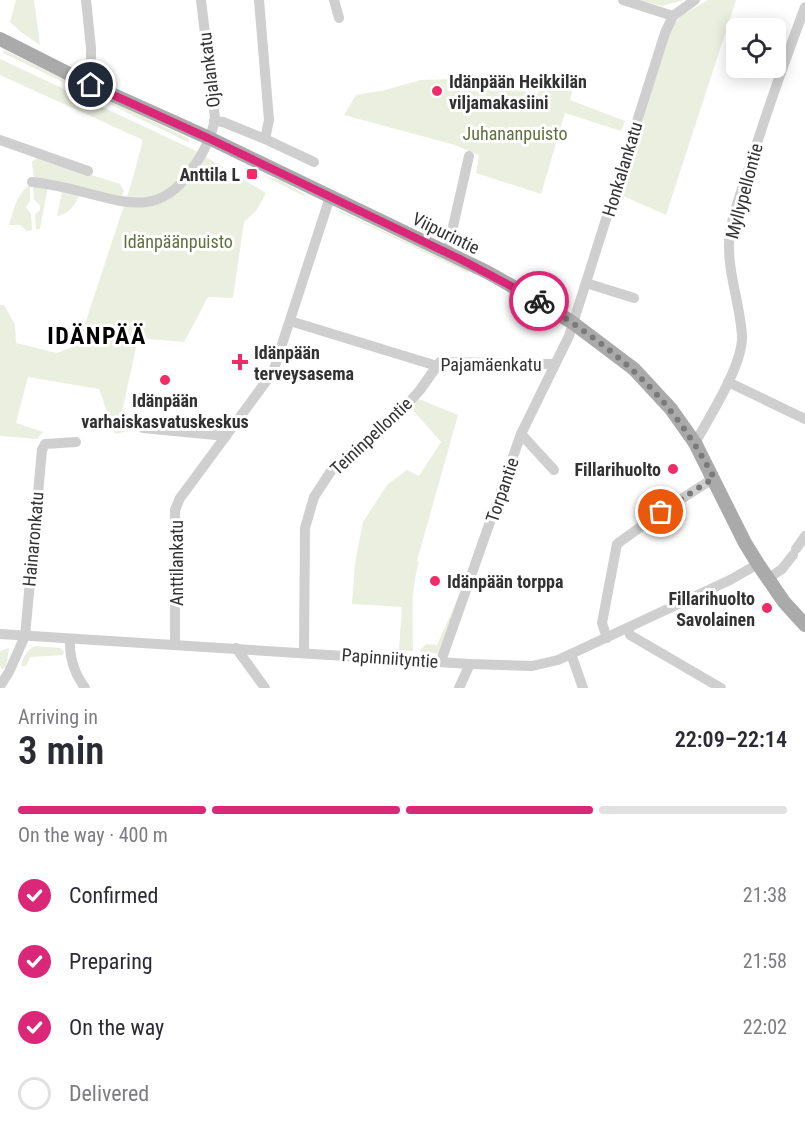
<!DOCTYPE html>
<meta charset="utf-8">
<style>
:root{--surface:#fff;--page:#f7f7f7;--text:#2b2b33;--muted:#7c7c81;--line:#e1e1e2;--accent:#db2777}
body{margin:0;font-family:"Roboto Condensed",sans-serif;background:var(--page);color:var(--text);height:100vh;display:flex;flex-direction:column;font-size:22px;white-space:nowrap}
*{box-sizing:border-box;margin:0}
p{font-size:20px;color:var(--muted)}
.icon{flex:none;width:33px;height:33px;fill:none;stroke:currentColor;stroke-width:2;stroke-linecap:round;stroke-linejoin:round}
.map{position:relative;height:688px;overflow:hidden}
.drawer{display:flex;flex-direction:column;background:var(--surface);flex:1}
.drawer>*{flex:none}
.tools{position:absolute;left:726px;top:18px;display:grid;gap:12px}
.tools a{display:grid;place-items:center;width:60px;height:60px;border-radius:9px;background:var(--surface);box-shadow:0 3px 15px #0003;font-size:30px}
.pin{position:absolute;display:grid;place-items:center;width:51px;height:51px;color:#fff;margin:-26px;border:3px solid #fff;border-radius:50%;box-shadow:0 2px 6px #0007}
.courier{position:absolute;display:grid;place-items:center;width:60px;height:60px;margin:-30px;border:4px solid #db2777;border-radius:50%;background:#fff;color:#222;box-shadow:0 2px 8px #0007}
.summary em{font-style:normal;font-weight:600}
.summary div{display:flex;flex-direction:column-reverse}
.summary{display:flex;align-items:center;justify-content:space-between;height:102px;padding:0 18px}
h1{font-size:39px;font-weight:600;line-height:45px}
.bar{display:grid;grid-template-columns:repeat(4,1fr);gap:9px 6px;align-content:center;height:72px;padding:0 18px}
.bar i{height:8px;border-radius:4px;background:var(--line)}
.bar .active{background:var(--accent)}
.bar p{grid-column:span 4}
ol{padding:0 18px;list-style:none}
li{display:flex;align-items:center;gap:18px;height:66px}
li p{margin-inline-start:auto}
li .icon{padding:6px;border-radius:50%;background:var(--accent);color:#fff;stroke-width:4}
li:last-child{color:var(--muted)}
li i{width:33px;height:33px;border:3px solid var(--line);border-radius:50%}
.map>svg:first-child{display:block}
</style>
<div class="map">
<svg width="805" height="688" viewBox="0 0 805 688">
<rect width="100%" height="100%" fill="#fff"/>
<!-- green -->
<g fill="#ebefdf">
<polygon points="16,0 34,0 40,45 21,32 10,22"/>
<polygon points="638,0 684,0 662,6"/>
<polygon points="708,0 736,0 666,215 621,195 669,30 682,15"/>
<polygon points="4,50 98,95 96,98 3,53"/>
<polygon points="0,59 194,150 266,193 256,211 244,222 233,298 208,297 184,342 138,338 121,417 128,431 115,434 99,389 28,377 16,423 43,432 37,439 0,436 0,305 4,305 15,324 16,343 57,353 78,345 132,181 143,140 0,75"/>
<polygon points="542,73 575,80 570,100 625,121 621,131 565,113 541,194 476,173 479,155 455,145 344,115 356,95 385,90 421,80 453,79 538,94"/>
<polygon points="104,98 188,138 190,143 103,101"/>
<polygon points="37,158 120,184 124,191 121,198 113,197 53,180 34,178 32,162"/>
<polygon points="264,176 280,180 306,195 304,196"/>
<path d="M30,185V201L26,207L31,214L32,230L27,231L20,225H9C13,212 17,192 30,185Z"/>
<polygon points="33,186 48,186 40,229 36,229 35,214 40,210 40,205 34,200"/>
<path d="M62,192L79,194C77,205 67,215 57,216Z"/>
<polygon points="338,209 339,210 469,271 468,273 340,212"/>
<path d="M419,399L458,415L417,561L419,562C410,591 413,622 413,651L399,650L402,607L352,604L355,563L363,522L387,485L407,470L419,476L441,442L411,408Z"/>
<polygon points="458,598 442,654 421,652 420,650 426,644 437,645"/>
<path d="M36,646L60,648L64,651L63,655L30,657L26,666H21C24,656 26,650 36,646Z"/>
<polygon points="9,648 6,668 2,669 0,666 0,651"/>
</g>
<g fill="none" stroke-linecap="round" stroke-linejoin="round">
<!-- minor -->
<g stroke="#cfcfcf" stroke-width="10">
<polyline points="86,0 91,48 91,85"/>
<polyline points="259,0 269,120 265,139"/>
<polyline points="334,0 339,18"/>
<polyline points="623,0 673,16"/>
<polyline points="214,121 223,122 265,139 314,162"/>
<polyline points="0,140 88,171"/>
<path d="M32,182C51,184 68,188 87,193C129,204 161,214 190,172C201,157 212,137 215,118L201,0"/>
<polyline points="447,253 469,156"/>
<polyline points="586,283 634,298"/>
<polyline points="290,321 437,366 440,362 555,364"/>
<polyline points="728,382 805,419"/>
<polyline points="143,428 226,436"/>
<polyline points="521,434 554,470"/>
<path d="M695,443C710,416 743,365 742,336C740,301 725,267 730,232C734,208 744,185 751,162C767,110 786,58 805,7"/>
<polyline points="796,549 805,536"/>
<polyline points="769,578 782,569 793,555"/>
<polyline points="628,628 630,635 721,688"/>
<polyline points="0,634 470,664 532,666 558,660 730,580 758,564"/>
<polyline points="607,638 602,623 617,544 661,512 714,478"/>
<path d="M70,639C69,658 74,673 85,688"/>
<polyline points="175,645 175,510 180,498 189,486 273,372 330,197"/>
<polyline points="236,648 265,688"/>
<polyline points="304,652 305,528 314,497 331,471 399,414 420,390 437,366"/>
<polyline points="571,654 583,688"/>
<polyline points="441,661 521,434 569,336 665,33 673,16 695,0"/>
<polyline points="0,686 9,672 25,636 42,450 45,444 76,442"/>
<polyline points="459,688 470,664"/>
</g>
<!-- major -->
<polyline stroke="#aaa" stroke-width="14" points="0,39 91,85 209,138 487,272 540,302 573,323 634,369 671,409 695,443 745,543 758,564 784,602 805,625"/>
</g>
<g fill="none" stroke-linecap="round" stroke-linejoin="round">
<!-- done -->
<path stroke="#7a7a7a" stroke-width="6" stroke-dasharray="0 10.8" d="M539,301C619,352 669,393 714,478L661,512"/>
<!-- route -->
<polyline stroke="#db2777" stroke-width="8" points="91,85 208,138 460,259 539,301"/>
</g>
<!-- markers -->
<g fill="#f12b68" stroke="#fff" stroke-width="2">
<circle cx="437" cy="91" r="6"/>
<rect x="246" y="168" width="12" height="12" rx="3"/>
<path d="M237 353h6v6h6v6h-6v6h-6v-6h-6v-6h6z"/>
<circle cx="165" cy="380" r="6"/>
<circle cx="673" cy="469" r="6"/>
<circle cx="435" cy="581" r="6"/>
<circle cx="767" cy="608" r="6"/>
</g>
<g text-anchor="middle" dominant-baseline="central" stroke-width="6" stroke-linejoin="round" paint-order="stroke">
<!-- street labels -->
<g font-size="18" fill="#323232" stroke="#fff">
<text transform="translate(209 70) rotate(-97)">Ojalankatu</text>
<text transform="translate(622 169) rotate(-73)">Honkalankatu</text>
<text transform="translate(744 191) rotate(-75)">Myllypellontie</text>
<text transform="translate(446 233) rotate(26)">Viipurintie</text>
<text x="491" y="364">Pajamäenkatu</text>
<text transform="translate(371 436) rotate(-43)">Teininpellontie</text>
<text transform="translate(502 490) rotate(-71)">Torpantie</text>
<text transform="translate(33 539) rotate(-85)">Hainaronkatu</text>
<text transform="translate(176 563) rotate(-90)">Anttilankatu</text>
<text transform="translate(390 658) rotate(4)">Papinniityntie</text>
</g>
<!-- poi labels -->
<g font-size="18" font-weight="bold" fill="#323232" stroke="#fff" text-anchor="start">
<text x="449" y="81">Idänpään Heikkilän<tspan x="449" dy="21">viljamakasiini</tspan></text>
<text x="240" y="174" text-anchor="end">Anttila L</text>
<text x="254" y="352">Idänpään<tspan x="254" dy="21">terveysasema</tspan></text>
<text x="165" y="400" text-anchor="middle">Idänpään<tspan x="165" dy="21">varhaiskasvatuskeskus</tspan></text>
<text x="661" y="469" text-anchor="end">Fillarihuolto</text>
<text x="447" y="581">Idänpään torppa</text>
<text x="755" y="598" text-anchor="end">Fillarihuolto<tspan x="755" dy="21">Savolainen</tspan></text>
</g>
<!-- park labels -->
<g font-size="18" fill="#61713b" stroke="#fff">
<text x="515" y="133">Juhananpuisto</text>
<text x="178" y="241">Idänpäänpuisto</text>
</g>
<!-- district labels -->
<g font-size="24" font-weight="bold" letter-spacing="1.5" fill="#000" stroke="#fff">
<text x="97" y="336">IDÄNPÄÄ</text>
</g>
</g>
</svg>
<div class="tools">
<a><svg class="icon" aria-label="locate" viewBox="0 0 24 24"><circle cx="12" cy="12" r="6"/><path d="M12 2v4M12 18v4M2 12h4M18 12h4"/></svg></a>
</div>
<div class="pin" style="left:661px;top:512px;background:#ea580c"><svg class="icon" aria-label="bag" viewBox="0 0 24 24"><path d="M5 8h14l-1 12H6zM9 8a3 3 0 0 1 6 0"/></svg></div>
<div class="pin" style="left:91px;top:85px;background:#1f2937"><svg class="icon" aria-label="home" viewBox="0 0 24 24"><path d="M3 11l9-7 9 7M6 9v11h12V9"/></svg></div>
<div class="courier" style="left:539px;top:301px"><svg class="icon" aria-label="bike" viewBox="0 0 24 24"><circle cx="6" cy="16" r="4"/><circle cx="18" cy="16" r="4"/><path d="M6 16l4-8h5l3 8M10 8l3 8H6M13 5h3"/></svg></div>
</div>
<section class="drawer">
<div class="summary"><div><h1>3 min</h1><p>Arriving in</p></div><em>22:09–22:14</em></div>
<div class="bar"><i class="active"></i><i class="active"></i><i class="active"></i><i></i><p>On the way · 400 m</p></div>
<ol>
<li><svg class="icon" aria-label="check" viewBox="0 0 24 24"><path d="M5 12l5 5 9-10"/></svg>Confirmed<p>21:38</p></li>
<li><svg class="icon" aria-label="check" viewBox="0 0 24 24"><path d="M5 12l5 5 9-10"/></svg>Preparing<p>21:58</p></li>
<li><svg class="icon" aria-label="check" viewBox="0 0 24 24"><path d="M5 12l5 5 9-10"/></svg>On the way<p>22:02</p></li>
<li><i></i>Delivered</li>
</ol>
</section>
